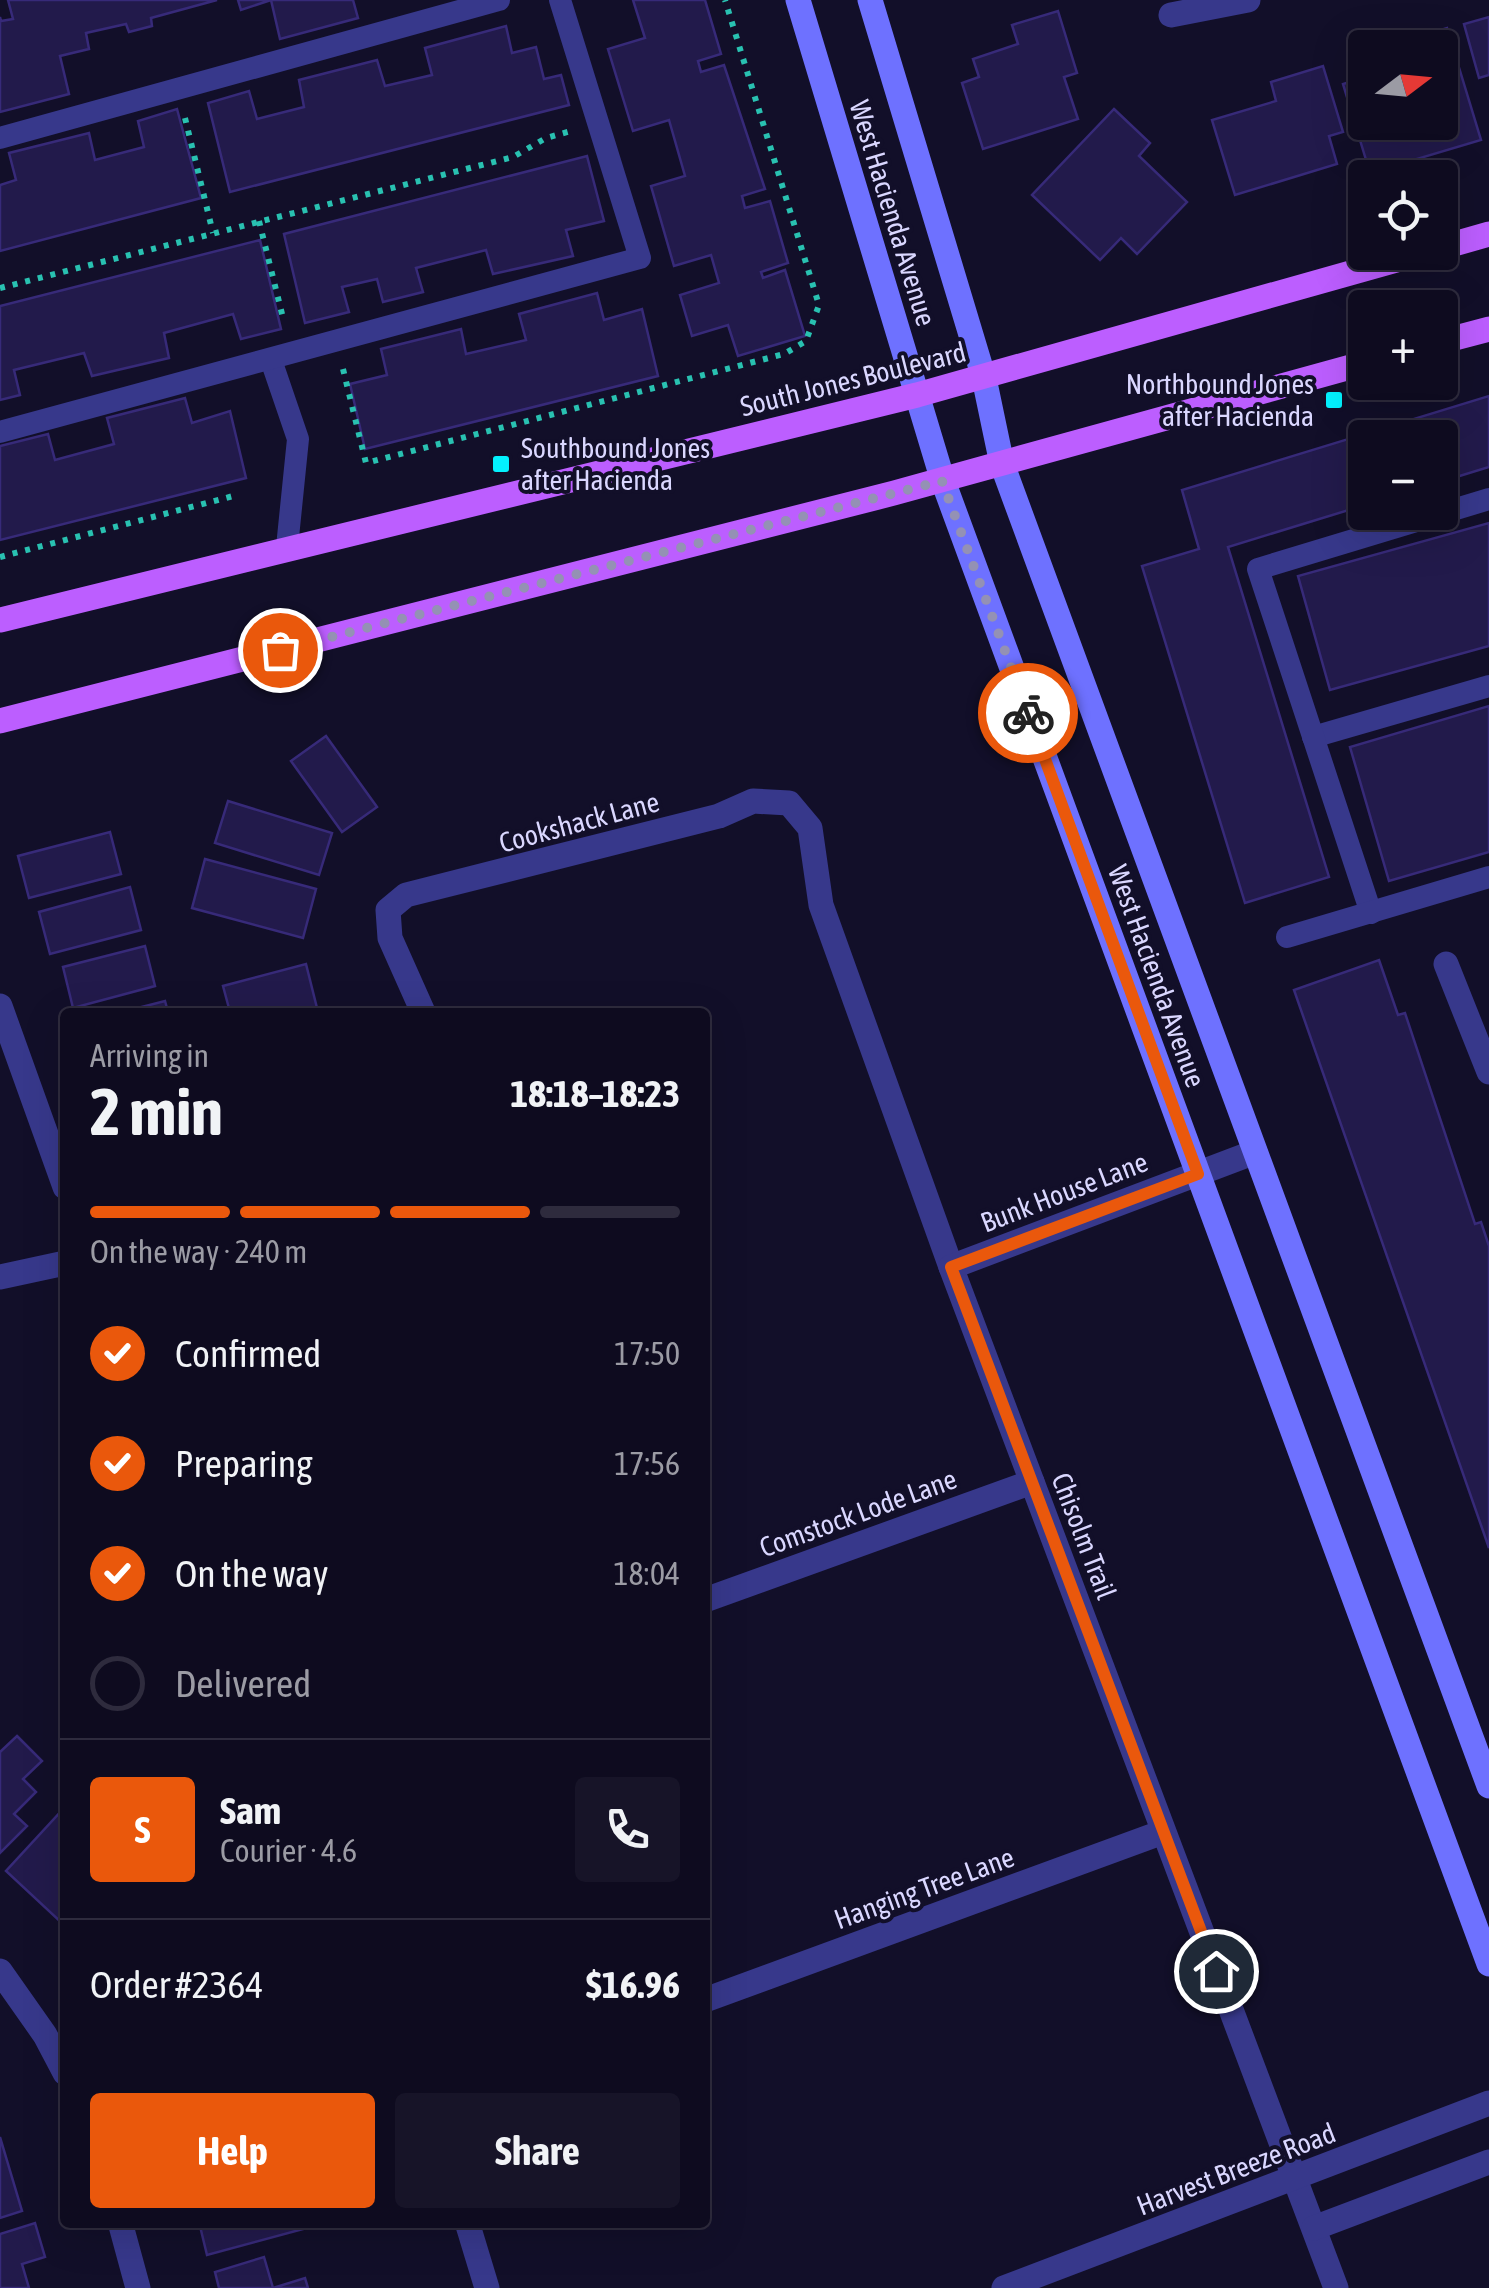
<!DOCTYPE html>
<meta charset="utf-8">
<style>
:root{--surface:#0e0b1f;--page:#171428;--text:#f1f3f6;--muted:#9b9ba4;--line:#2e2b3d;--accent:#ea580c}
body{margin:0;font-family:"Asap Condensed",sans-serif;background:var(--page);color:var(--text);height:100vh;display:flex;flex-direction:column;font-size:38px;white-space:nowrap}
*{box-sizing:border-box;margin:0}
p{font-size:32px;color:var(--muted)}
.icon{flex:none;width:55px;height:55px;fill:none;stroke:currentColor;stroke-width:2;stroke-linecap:round;stroke-linejoin:round}
.map{position:relative;flex:1;overflow:hidden}
.sheet{position:absolute;left:60px;top:1008px;width:650px;height:1220px;display:flex;flex-direction:column;background:var(--surface);border-radius:10px;box-shadow:0 10px 40px #0002,0 0 0 2px var(--line)}
.sheet>*{flex:none}
.needle{width:65px;rotate:74deg}
.controls{position:absolute;left:1348px;top:30px;display:grid;gap:20px}
.controls a{display:grid;place-items:center;width:110px;height:110px;border-radius:10px;background:var(--surface);box-shadow:0 10px 40px #0002,0 0 0 2px var(--line);font-size:50px}
.pin{position:absolute;display:grid;place-items:center;width:85px;height:85px;color:#fff;margin:-42px;border:5px solid #fff;border-radius:50%;box-shadow:0 2px 10px #0007}
.courier{position:absolute;display:grid;place-items:center;width:100px;height:100px;margin:-50px;border:8px solid #ea580c;border-radius:50%;background:#fff;color:#222;box-shadow:0 2px 12px #0007}
.headline em{font-style:normal;font-weight:700}
.headline div{display:flex;flex-direction:column-reverse}
.headline{display:flex;align-items:center;justify-content:space-between;height:170px;padding:0 30px}
h1{font-size:65px;font-weight:700;line-height:75px}
.bar{display:grid;grid-template-columns:repeat(4,1fr);gap:15px 10px;align-content:center;height:120px;padding:0 30px}
.bar i{height:12px;border-radius:8px;background:var(--line)}
.bar .active{background:var(--accent)}
.bar p{grid-column:span 4}
.line{display:flex;align-items:center;gap:25px;padding:0 30px;border-top:2px solid var(--line)}
.line div{flex:1}
.round{display:grid;place-items:center;flex:none;width:105px;height:105px;border-radius:10px;background:var(--page)}
ol{padding:0 30px;list-style:none}
li{display:flex;align-items:center;gap:30px;height:110px}
li p{margin-inline-start:auto}
li .icon{padding:10px;border-radius:50%;background:var(--accent);color:#fff;stroke-width:4}
li:last-child{color:var(--muted)}
li i{width:55px;height:55px;border:5px solid var(--line);border-radius:50%}
.cta{display:flex;gap:20px;margin-top:auto;padding:20px 30px}
.cta a{flex:1;height:115px;border-radius:10px;background:var(--accent);color:#fff;font-size:40px;font-weight:700;line-height:115px;text-align:center}
.cta a+a{background:var(--page);color:var(--text)}
.map>svg:first-child{display:block}
</style>
<div class="map">
<svg width="1489" height="2288" viewBox="0 0 1489 2288">
<rect width="100%" height="100%" fill="#120f29"/>
<!-- building -->
<g fill="#221a4b" stroke="#372a79" stroke-width="2.5">
<polygon points="8,0 217,0 151,18 152,26 129,32 126,24 86,33 89,49 60,56 69,94 0,112 0,17 1,21 13,19"/>
<polygon points="238,0 353,0 358,18 280,39 271,0 241,10"/>
<polygon points="633,0 705,0 721,54 698,61 701,72 724,65 765,189 742,196 745,208 770,201 788,263 761,272 763,278 785,270 805,336 738,356 728,325 692,336 680,295 719,283 711,255 674,266 651,186 685,176 669,120 633,131 608,49 645,38"/>
<polygon points="1058,11 1077,73 1064,77 1078,119 983,149 962,83 979,77 973,59 1018,44 1012,25"/>
<polygon points="1489,17 1489,75 1479,78 1464,24"/>
<polygon points="506,26 512,53 536,47 544,79 561,75 569,105 230,192 208,103 249,91 257,119 304,107 299,80 377,60 385,86 432,75 425,48"/>
<polygon points="1447,28 1481,140 1370,173 1343,84 1365,77 1365,122 1440,122 1440,48 1396,48 1395,44"/>
<polygon points="1323,66 1343,132 1329,136 1337,164 1235,195 1212,120 1276,101 1271,82"/>
<polygon points="177,109 201,198 0,251 0,185 16,180 9,153 89,133 95,160 144,147 138,121"/>
<polygon points="1114,109 1150,143 1139,156 1187,202 1137,254 1121,238 1100,260 1032,195"/>
<polygon points="587,156 604,221 566,230 573,256 493,274 486,250 416,268 423,292 383,302 377,279 342,287 349,312 305,323 284,234"/>
<polygon points="260,240 281,329 241,339 233,314 164,333 169,358 92,376 84,353 14,370 20,395 0,400 0,306"/>
<polygon points="597,293 604,320 642,309 658,376 365,449 350,384 387,375 381,349 461,329 466,354 526,340 519,314"/>
<polygon points="1489,396 1489,467 1440,482 1440,438 1365,438 1365,505 1228,547 1329,877 1245,903 1142,566 1199,549 1182,490"/>
<polygon points="185,398 192,423 230,411 246,478 0,540 0,446 48,434 55,460 114,444 107,418"/>
<polygon points="1489,523 1489,646 1330,690 1298,576"/>
<polygon points="1489,706 1489,852 1389,881 1350,747"/>
<polygon points="326,736 377,807 342,832 291,761"/>
<polygon points="228,801 332,833 319,875 215,843"/>
<polygon points="110,832 121,874 29,898 18,856"/>
<polygon points="205,859 316,889 303,938 192,908"/>
<polygon points="130,887 141,930 50,954 39,912"/>
<polygon points="145,946 155,986 73,1008 63,967"/>
<polygon points="1379,960 1398,1015 1405,1013 1475,1224 1481,1222 1489,1246 1489,1548 1294,990"/>
<polygon points="306,964 317,1008 299,1012 230,1012 223,986"/>
<polygon points="165,1001 168,1012 122,1012"/>
<polygon points="17,1736 42,1761 23,1779 36,1792 14,1814 27,1826 0,1853 0,1752"/>
<polygon points="65,1807 65,1926 6,1871"/>
<polygon points="0,2137 22,2211 0,2218"/>
<polygon points="199,2222 329,2222 207,2255"/>
<polygon points="35,2223 45,2257 22,2264 29,2288 0,2288 0,2234"/>
<polygon points="264,2257 273,2288 305,2278 308,2288 219,2288 215,2272"/>
</g>
<g fill="none" stroke-linecap="round" stroke-linejoin="round">
<!-- path -->
<g stroke="#29c1b1" stroke-width="6" stroke-dasharray="5 8" stroke-linecap="butt">
<polyline points="185,118 213,233"/>
<polyline points="259,221 284,322"/>
<polyline points="0,288 513,157 546,138 571,131"/>
<polyline points="343,369 366,463 784,354 806,341 819,305 725,0"/>
<polyline points="0,557 237,495"/>
</g>
<!-- lane -->
<g stroke="#37388b" stroke-width="22">
<polyline points="0,138 499,0"/>
<polyline points="271,360 298,439 287,547"/>
<polyline points="0,432 640,258 560,0"/>
<polyline points="1313,737 1489,686"/>
<polyline points="1371,913 1258,569 1489,499"/>
<polyline points="1287,937 1489,877"/>
</g>
<!-- street -->
<g stroke="#37388b" stroke-width="25">
<polyline points="1171,15 1248,0"/>
<polyline points="1446,964 1489,1072"/>
<polyline points="0,1006 65,1187"/>
<polyline points="423,1012 390,938 388,910 406,895 719,816 753,801 789,803 810,828 821,905 951,1267 1336,2288"/>
<polyline points="951,1267 1255,1152"/>
<polyline points="0,1277 65,1263"/>
<polyline points="705,1600 1032,1482"/>
<polyline points="0,1971 45,2035 65,2073"/>
<polyline points="705,2000 1163,1832"/>
<polyline points="120,2222 138,2288"/>
<polyline points="467,2222 487,2288"/>
<polyline points="1314,2228 1489,2162"/>
<polyline points="1004,2288 1489,2103"/>
</g>
<!-- secondary -->
<g stroke="#6e71ff" stroke-width="25">
<polyline points="798,0 943,481 1489,1964"/>
<polyline points="870,0 984,378 1002,464 1489,1786"/>
</g>
<!-- primary -->
<g stroke="#bc5eff" stroke-width="25">
<polyline points="1440,248 1489,234"/>
<polyline points="1440,342 1489,329"/>
<polyline points="0,620 917,395 1425,252"/>
<polyline points="0,721 894,493 1365,363"/>
</g>
</g>
<g fill="none" stroke-linecap="round" stroke-linejoin="round">
<!-- done -->
<polyline stroke="#9491b4" stroke-width="10" stroke-dasharray="0 18" points="280,650 942,481 1028,713"/>
<!-- route -->
<polyline stroke="#ea580c" stroke-width="12" points="1028,713 1198,1174 951,1267 1216,1971"/>
</g>
<!-- markers -->
<g fill="#03f1ff" stroke="#120f29" stroke-width="4">
<rect x="1324" y="390" width="20" height="20" rx="5"/>
<rect x="491" y="454" width="20" height="20" rx="5"/>
</g>
<g text-anchor="middle" dominant-baseline="central" stroke-width="8" stroke-linejoin="round" paint-order="stroke">
<!-- street labels -->
<g font-size="28" fill="#dad7ff" stroke="#120f29">
<text transform="translate(893 213) rotate(73)">West Hacienda Avenue</text>
<text transform="translate(853 379) rotate(-14)">South Jones Boulevard</text>
<text transform="translate(579 822) rotate(-15)">Cookshack Lane</text>
<text transform="translate(1157 976) rotate(70)">West Hacienda Avenue</text>
<text transform="translate(1064 1192) rotate(-21)">Bunk House Lane</text>
<text transform="translate(858 1513) rotate(-20)">Comstock Lode Lane</text>
<text transform="translate(1084 1536) rotate(69)">Chisolm Trail</text>
<text transform="translate(924 1888) rotate(-20)">Hanging Tree Lane</text>
<text transform="translate(1236 2169) rotate(-21)">Harvest Breeze Road</text>
</g>
<!-- poi labels -->
<g font-size="28" fill="#dad7ff" stroke="#120f29" text-anchor="end">
<text x="1314" y="384">Northbound Jones<tspan x="1314" dy="32">after Hacienda</tspan></text>
<text x="521" y="448" text-anchor="start">Southbound Jones<tspan x="521" dy="32">after Hacienda</tspan></text>
</g>
</g>
</svg>
<div class="controls">
<a><svg class="needle" viewBox="-14 -14 28 28"><path d="M0-13l5 13h-10z" fill="#e53935"/><path d="M0 13l5-13h-10z" fill="#9b9ba4"/></svg></a>
<a><svg class="icon" aria-label="locate" viewBox="0 0 24 24"><circle cx="12" cy="12" r="6"/><path d="M12 2v4M12 18v4M2 12h4M18 12h4"/></svg></a>
<a>+</a>
<a>−</a>
</div>
<div class="pin" style="left:280px;top:650px;background:#ea580c"><svg class="icon" aria-label="bag" viewBox="0 0 24 24"><path d="M5 8h14l-1 12H6zM9 8a3 3 0 0 1 6 0"/></svg></div>
<div class="pin" style="left:1216px;top:1971px;background:#1f2937"><svg class="icon" aria-label="home" viewBox="0 0 24 24"><path d="M3 11l9-7 9 7M6 9v11h12V9"/></svg></div>
<div class="courier" style="left:1028px;top:713px"><svg class="icon" aria-label="bike" viewBox="0 0 24 24"><circle cx="6" cy="16" r="4"/><circle cx="18" cy="16" r="4"/><path d="M6 16l4-8h5l3 8M10 8l3 8H6M13 5h3"/></svg></div>
<section class="sheet">
<div class="headline"><div><h1>2 min</h1><p>Arriving in</p></div><em>18:18–18:23</em></div>
<div class="bar"><i class="active"></i><i class="active"></i><i class="active"></i><i></i><p>On the way · 240 m</p></div>
<ol>
<li><svg class="icon" aria-label="check" viewBox="0 0 24 24"><path d="M5 12l5 5 9-10"/></svg>Confirmed<p>17:50</p></li>
<li><svg class="icon" aria-label="check" viewBox="0 0 24 24"><path d="M5 12l5 5 9-10"/></svg>Preparing<p>17:56</p></li>
<li><svg class="icon" aria-label="check" viewBox="0 0 24 24"><path d="M5 12l5 5 9-10"/></svg>On the way<p>18:04</p></li>
<li><i></i>Delivered</li>
</ol>
<div class="line" style="height:180px"><b class="round" style="background:var(--accent);color:#fff">S</b><div><b>Sam</b><p>Courier · 4.6</p></div><a class="round"><svg class="icon" aria-label="phone" viewBox="0 0 24 24"><path d="M5 4h4l2 5-3 2q2 4 5 5l2-3 5 2v4C11 20 4 13 5 4z"/></svg></a></div>
<div class="line" style="height:130px"><div>Order #2364</div><b>$16.96</b></div>
<div class="cta"><a>Help</a><a>Share</a></div>
</section>
</div>
